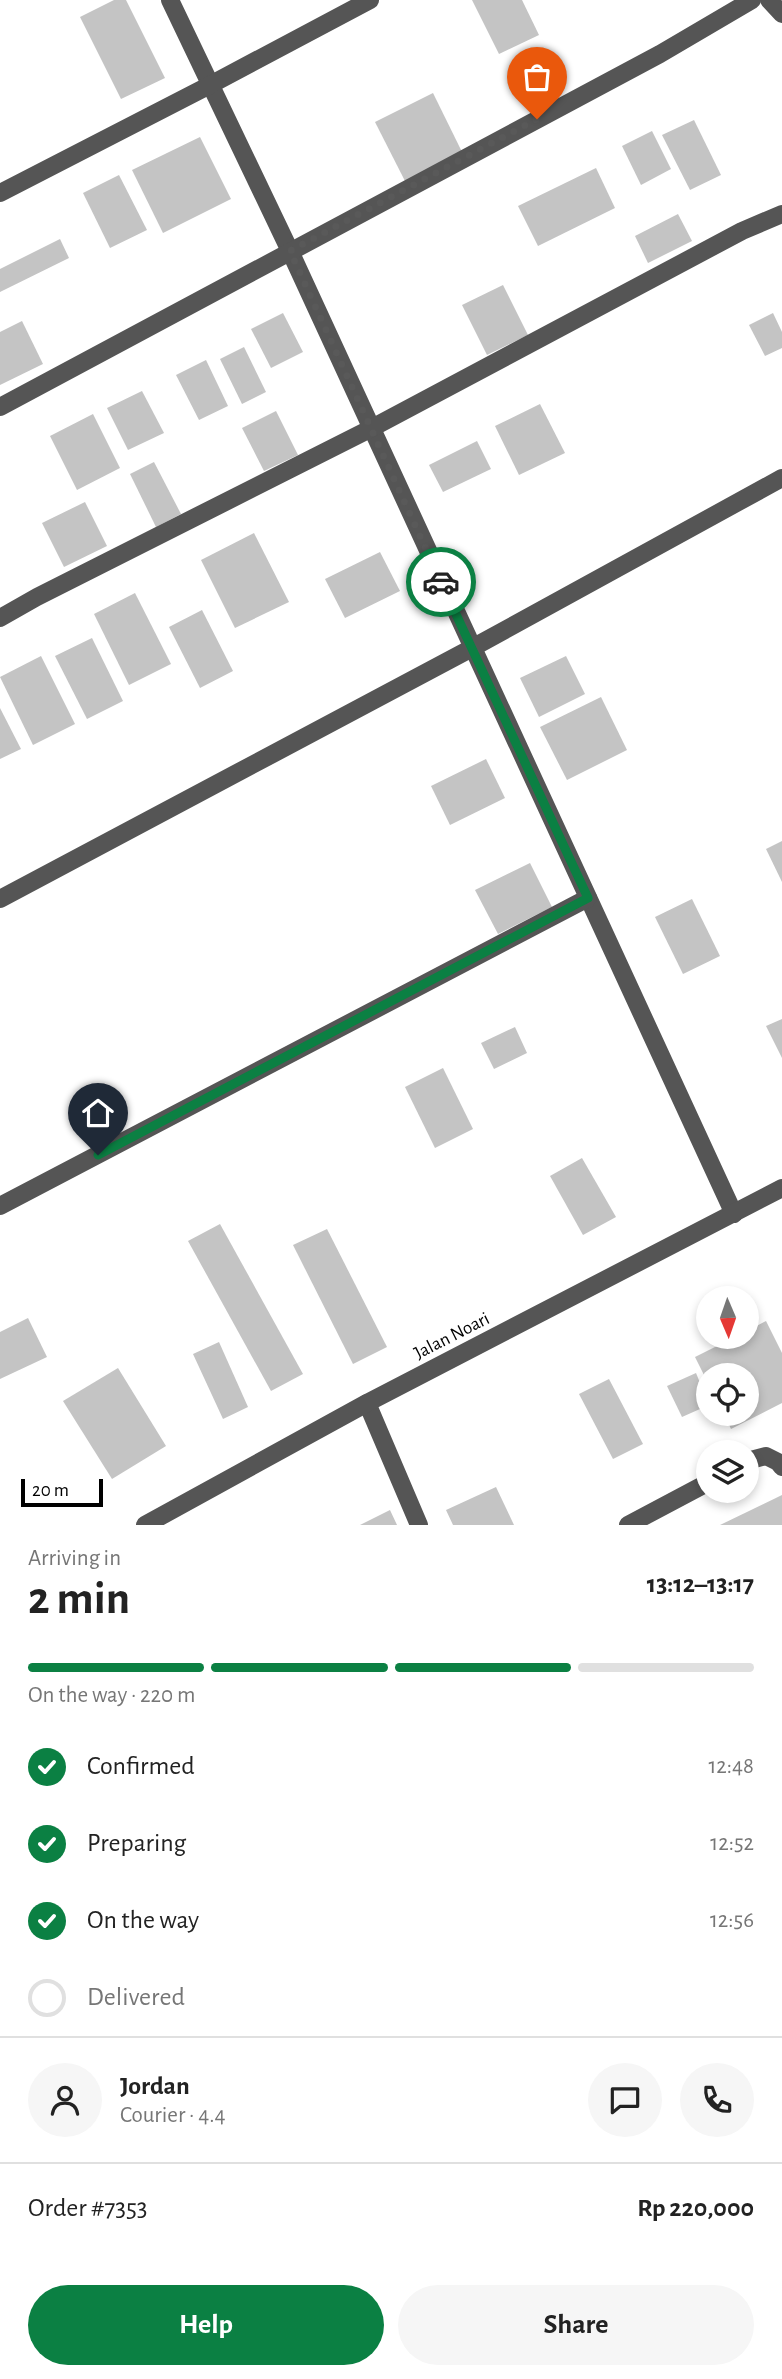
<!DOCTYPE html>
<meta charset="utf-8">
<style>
:root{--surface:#fff;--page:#f6f6f6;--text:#222;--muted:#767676;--line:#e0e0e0;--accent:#0b8043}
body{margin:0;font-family:"Alegreya Sans",sans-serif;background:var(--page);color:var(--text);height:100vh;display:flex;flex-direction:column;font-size:26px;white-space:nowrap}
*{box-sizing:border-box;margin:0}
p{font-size:23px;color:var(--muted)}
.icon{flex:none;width:38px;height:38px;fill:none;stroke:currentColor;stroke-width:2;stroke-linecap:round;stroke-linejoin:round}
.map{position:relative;height:1525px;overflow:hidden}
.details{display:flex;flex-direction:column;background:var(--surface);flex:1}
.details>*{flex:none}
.needle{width:46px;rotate:178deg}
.tools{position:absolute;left:696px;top:1286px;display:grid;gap:14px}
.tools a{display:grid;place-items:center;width:63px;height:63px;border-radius:50%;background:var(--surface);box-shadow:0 4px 10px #0003;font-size:35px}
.scale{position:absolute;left:21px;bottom:18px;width:82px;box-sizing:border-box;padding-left:7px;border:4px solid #000;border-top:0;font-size:19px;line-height:24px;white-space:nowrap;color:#000;-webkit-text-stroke:5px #fff;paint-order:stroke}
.pin{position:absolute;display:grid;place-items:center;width:60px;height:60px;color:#fff;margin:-72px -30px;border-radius:50% 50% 50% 0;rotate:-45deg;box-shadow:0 0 7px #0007}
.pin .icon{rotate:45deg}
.courier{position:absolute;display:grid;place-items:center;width:70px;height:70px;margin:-35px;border:5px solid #0b8043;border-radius:50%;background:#fff;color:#222;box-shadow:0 2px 9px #0007}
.head em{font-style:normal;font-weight:600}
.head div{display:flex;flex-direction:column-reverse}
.head{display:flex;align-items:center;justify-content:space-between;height:119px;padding:0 28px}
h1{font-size:46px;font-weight:600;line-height:52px}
.bar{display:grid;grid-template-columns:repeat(4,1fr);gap:10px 7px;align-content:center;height:84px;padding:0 28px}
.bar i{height:9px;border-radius:5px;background:var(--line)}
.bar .current{background:var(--accent)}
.bar p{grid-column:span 4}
.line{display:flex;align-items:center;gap:18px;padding:0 28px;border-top:2px solid var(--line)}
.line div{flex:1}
.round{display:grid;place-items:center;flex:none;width:74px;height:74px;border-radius:37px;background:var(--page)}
ol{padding:0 28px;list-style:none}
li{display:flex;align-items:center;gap:21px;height:77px}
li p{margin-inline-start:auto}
li .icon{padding:7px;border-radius:50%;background:var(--accent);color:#fff;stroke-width:4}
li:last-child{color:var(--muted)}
li i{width:38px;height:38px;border:4px solid var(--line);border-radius:50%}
.action{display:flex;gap:14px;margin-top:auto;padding:14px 28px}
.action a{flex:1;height:80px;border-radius:42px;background:var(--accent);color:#fff;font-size:28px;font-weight:600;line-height:80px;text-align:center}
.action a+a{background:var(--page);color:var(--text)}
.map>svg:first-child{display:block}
</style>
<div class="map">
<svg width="782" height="1525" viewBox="0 0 782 1525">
<rect width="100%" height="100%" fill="#fff"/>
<!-- building -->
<g fill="#c4c4c4">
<polygon points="114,0 126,0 165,78 121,99 80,17"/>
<polygon points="472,0 522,0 539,35 499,54"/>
<polygon points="433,93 464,156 407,185 375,122"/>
<polygon points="694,120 721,175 690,190 662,135"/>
<polygon points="652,131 671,169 641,185 622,146"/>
<polygon points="200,137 231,199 163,233 132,170"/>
<polygon points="596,168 615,208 538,246 518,206"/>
<polygon points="119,175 147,230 110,248 83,193"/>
<polygon points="678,214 692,241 648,263 635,236"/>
<polygon points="60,239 69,258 0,292 0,269"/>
<polygon points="503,285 528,335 487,355 462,305"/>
<polygon points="283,313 303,352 271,368 251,329"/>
<polygon points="773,313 782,332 782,348 765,356 749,325"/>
<polygon points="22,321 43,364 0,385 0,332"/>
<polygon points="244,347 266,392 242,404 220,359"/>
<polygon points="206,360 228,406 199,420 176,375"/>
<polygon points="142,391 164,433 128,450 107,408"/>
<polygon points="540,404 565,453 519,475 495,426"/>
<polygon points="276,411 298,455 264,471 242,428"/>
<polygon points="93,414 120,468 77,490 50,436"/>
<polygon points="477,441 491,469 443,492 429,465"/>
<polygon points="154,462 181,514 156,527 130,474"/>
<polygon points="85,502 107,546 64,567 42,523"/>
<polygon points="254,533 289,602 235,628 201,560"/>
<polygon points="380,552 400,591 345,618 325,579"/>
<polygon points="135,593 171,664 129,685 94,614"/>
<polygon points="202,610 233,671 200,688 169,627"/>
<polygon points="92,638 123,701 87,719 55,656"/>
<polygon points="41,656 75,724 33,745 0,677"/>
<polygon points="566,656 585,694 539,717 520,678"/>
<polygon points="601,697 627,750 567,780 540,727"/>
<polygon points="0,708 21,749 0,759"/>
<polygon points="486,759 505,798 450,825 431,786"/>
<polygon points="782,841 782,882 766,849"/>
<polygon points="530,863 552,907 498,934 475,890"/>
<polygon points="692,899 720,956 683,974 655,917"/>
<polygon points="782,1019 782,1058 766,1026"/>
<polygon points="515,1027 527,1053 494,1069 481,1043"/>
<polygon points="443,1068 473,1129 435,1148 405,1087"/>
<polygon points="582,1158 616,1217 583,1235 550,1176"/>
<polygon points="220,1224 303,1374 271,1391 188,1241"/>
<polygon points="327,1229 387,1347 353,1364 293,1245"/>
<polygon points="28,1318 47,1357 0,1379 0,1332"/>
<polygon points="766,1321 782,1353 782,1403 731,1429 724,1414 747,1414 747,1376 709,1376 709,1385 695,1357 735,1337 747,1337 747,1331"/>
<polygon points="219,1342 248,1407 223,1419 193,1354"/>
<polygon points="118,1368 166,1446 112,1479 63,1401"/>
<polygon points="696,1373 709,1405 682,1417 667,1386"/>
<polygon points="609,1379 643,1444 613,1459 579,1394"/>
<polygon points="496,1487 514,1525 453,1525 446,1510"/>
<polygon points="782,1495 782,1525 720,1525"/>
<polygon points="390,1510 397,1525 360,1525"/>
</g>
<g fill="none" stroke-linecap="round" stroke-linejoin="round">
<!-- minor -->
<g stroke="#555" stroke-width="18">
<polyline points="170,0 290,251 734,1214"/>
<polyline points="769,0 782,14"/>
<polyline points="0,193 210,85 370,0"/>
<polyline points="0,407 660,54 752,0"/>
<polyline points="0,618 37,597 370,429 742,231 782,214"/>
<polyline points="0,899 472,648 782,478"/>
<polyline points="0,1206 588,898"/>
<polyline points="367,1403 419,1525"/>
<polyline points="747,1461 766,1456 778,1462 782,1467"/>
<polyline points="145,1525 367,1403 782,1188"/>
<polyline points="628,1525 709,1482"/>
</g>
</g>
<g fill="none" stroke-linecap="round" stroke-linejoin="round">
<!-- done -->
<polyline stroke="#595959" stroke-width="7" stroke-dasharray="0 12.6" points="441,582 290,251 537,119"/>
<!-- route -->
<polyline stroke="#0b8043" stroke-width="9" points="98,1155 588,898 441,582"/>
</g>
<g text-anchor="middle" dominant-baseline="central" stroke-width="5" stroke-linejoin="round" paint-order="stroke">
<!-- street labels -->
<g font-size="19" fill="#000" stroke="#fff">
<text transform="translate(452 1336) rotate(-27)">Jalan Noari</text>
</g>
</g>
</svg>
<div class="tools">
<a><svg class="needle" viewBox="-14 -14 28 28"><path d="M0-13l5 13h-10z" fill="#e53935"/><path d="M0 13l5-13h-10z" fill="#767676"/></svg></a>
<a><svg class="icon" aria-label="locate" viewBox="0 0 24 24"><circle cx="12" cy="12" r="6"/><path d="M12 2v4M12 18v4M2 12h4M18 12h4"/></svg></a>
<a><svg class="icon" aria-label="layers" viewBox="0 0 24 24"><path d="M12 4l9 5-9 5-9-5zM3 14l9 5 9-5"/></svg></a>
</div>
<div class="scale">20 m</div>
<div class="pin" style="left:537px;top:119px;background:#ea580c"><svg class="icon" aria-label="bag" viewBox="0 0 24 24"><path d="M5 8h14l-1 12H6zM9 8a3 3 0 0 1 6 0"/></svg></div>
<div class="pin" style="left:98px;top:1155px;background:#1f2937"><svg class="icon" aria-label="home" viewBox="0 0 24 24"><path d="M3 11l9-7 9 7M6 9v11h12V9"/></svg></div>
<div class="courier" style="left:441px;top:582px"><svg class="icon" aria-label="car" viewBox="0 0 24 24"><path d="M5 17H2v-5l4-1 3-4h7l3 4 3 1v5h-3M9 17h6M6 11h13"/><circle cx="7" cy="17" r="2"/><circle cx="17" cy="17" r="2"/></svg></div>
</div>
<section class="details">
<div class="head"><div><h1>2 min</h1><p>Arriving in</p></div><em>13:12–13:17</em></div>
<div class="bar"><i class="current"></i><i class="current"></i><i class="current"></i><i></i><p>On the way · 220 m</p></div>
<ol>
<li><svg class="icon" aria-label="check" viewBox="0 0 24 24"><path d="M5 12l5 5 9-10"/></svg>Confirmed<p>12:48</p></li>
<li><svg class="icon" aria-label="check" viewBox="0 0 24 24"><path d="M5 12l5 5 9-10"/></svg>Preparing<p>12:52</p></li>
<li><svg class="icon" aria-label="check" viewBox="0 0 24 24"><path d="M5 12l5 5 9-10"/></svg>On the way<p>12:56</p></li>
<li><i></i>Delivered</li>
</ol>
<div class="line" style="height:126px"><a class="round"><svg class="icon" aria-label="person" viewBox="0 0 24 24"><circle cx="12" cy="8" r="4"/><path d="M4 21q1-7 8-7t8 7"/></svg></a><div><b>Jordan</b><p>Courier · 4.4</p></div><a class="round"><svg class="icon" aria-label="chat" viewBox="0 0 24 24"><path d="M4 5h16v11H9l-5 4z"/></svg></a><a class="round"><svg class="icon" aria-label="phone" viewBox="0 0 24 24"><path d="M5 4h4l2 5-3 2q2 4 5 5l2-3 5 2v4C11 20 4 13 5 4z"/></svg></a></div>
<div class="line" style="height:91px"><div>Order #7353</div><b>Rp 220,000</b></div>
<div class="action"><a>Help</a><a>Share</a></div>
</section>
